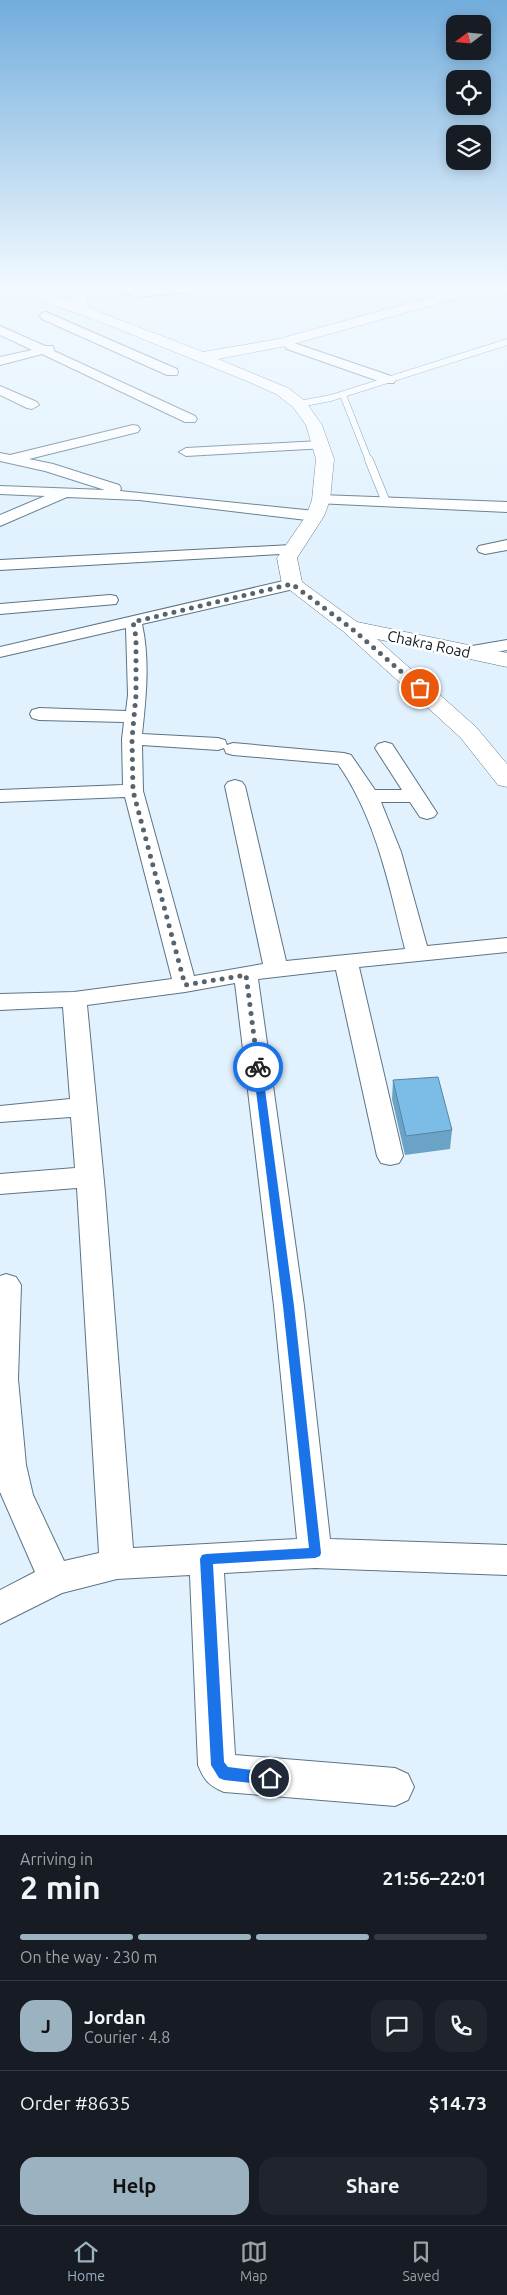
<!DOCTYPE html>
<meta charset="utf-8">
<style>
:root{--surface:#171b24;--page:#20242c;--text:#f1f3f6;--muted:#9ea1a6;--line:#363941;--accent:#9bb2c1}
body{margin:0;font-family:Ubuntu,sans-serif;background:var(--page);color:var(--text);height:100vh;display:flex;flex-direction:column;font-size:19px;white-space:nowrap}
*{box-sizing:border-box;margin:0}
p{font-size:16px;color:var(--muted)}
.icon{flex:none;width:28px;height:28px;fill:none;stroke:currentColor;stroke-width:2;stroke-linecap:round;stroke-linejoin:round}
.map{position:relative;height:1835px;overflow:hidden}
.details{display:flex;flex-direction:column;background:var(--surface);flex:1}
.details>*{flex:none}
.needle{width:32px;rotate:254deg}
.buttons{position:absolute;left:446px;top:15px;display:grid;gap:10px}
.buttons a{display:grid;place-items:center;width:45px;height:45px;border-radius:10px;background:var(--surface);box-shadow:0 2px 12px #0003;font-size:25px}
.pin{position:absolute;display:grid;place-items:center;width:42px;height:42px;color:#fff;margin:-21px;border:2px solid #fff;border-radius:50%;box-shadow:0 1px 5px #0007}
.courier{position:absolute;display:grid;place-items:center;width:50px;height:50px;margin:-25px;border:4px solid #1a73e8;border-radius:50%;background:#fff;color:#222;box-shadow:0 1px 6px #0007}
.headline em{font-style:normal;font-weight:700}
.headline div{display:flex;flex-direction:column-reverse}
.headline{display:flex;align-items:center;justify-content:space-between;height:85px;padding:0 20px}
h1{font-size:32px;font-weight:700;line-height:38px}
.bar{display:grid;grid-template-columns:repeat(4,1fr);gap:8px 5px;align-content:center;height:60px;padding:0 20px}
.bar i{height:6px;border-radius:4px;background:var(--line)}
.bar .active{background:var(--accent)}
.bar p{grid-column:span 4}
.line{display:flex;align-items:center;gap:12px;padding:0 20px;border-top:1px solid var(--line)}
.line div{flex:1}
.round{display:grid;place-items:center;flex:none;width:52px;height:52px;border-radius:15px;background:var(--page)}
.cta{display:flex;gap:10px;margin-top:auto;padding:10px 20px}
.cta a{flex:1;height:58px;border-radius:15px;background:var(--accent);color:#111;font-size:20px;font-weight:700;line-height:58px;text-align:center}
.cta a+a{background:var(--page);color:var(--text)}
.tabs{display:flex;justify-content:space-around;align-items:center;height:70px;border-top:1px solid var(--line);background:var(--surface);font-size:14px;color:var(--muted)}
.tabs a{display:grid;justify-items:center;gap:2px}
.tabs .active{color:var(--accent)}
.map>svg:first-child{display:block}
</style>
<div class="map">
<svg width="507" height="1835" viewBox="0 0 507 1835">
<rect width="100%" height="100%" fill="#e1f2fe"/>
<g fill="none" stroke-linecap="round" stroke-linejoin="round">
<!-- service-far1 casing -->
<g stroke="#5b7485" stroke-width="7">
<g id="service-far1">
<polyline points="489,284 507,290"/>
<polyline points="343,395 369,461"/>
<polyline points="299,404 331,398 507,342"/>
</g>
</g>
<!-- service casing -->
<g stroke="#5b7485" stroke-width="9">
<polyline id="service" points="369,460 386,502"/>
</g>
<!-- minor casing -->
<g stroke="#5b7485" stroke-width="2">
<g id="minor">
<polygon points="91,283 120,283 138,290 214,284 220,287 214,290 137,297 110,287 76,291 70,288 72,286"/>
<polygon points="46,312 177,369 178,372 177,375 167,375 42,319 40,316 42,313"/>
<polygon points="0,326 45,346 53,346 54,351 195,416 197,419 195,422 185,422 42,354 0,365 0,357 32,350 0,335"/>
<polygon points="291,342 394,377 395,380 394,383 384,383 287,349 285,346"/>
<polygon points="0,386 37,402 39,405 32,409 27,408 0,395"/>
<polygon points="133,425 138,426 140,429 138,432 29,459 53,464 119,485 121,488 120,491 315,511 320,513 323,516 320,519 315,521 139,500 67,497 0,526 0,515 45,496 0,494 0,486 105,490 45,471 0,461 0,453 10,455"/>
<polygon points="321,441 328,445 326,448 186,456 179,452 186,448"/>
<polygon points="321,495 507,502 507,512 316,503 313,500"/>
<polygon points="507,540 507,550 485,554 479,552 477,549 479,546"/>
<polygon points="292,545 298,547 300,550 298,553 0,570 0,560"/>
<path d="M292,579L298,580L300,584L298,588L142,624C150,660 146,698 142,734L218,738L225,740L227,745L233,743L344,753L351,755L375,790H402L375,748L378,744L385,742L392,744L437,813L434,817L427,819L420,817L410,802H381L401,852L427,946L507,938V952L359,967L403,1156L399,1163L390,1165L381,1163L377,1156L336,970L258,979L304,1306L330,1539L507,1545V1575L315,1568L224,1573L235,1755L395,1768L408,1774L414,1787L408,1800L395,1806L224,1792C209,1786 204,1780 198,1765L190,1575L117,1579L62,1593L0,1624V1590L35,1572L0,1492V1276L6,1274L16,1277L21,1285L18,1379L26,1465L33,1495L64,1561L99,1553L77,1188L0,1194V1174L75,1168L71,1117L0,1122V1106L70,1099L63,1007L0,1010V994L74,992L172,979L125,797L0,802V790L123,785L122,739L124,722L39,720L32,718L30,714L32,710L39,708L126,711L128,695L126,628L0,657V647ZM142,745L218,750L224,748L226,753L233,755L338,764C376,818 389,885 405,949L286,961L245,786L242,782L235,780L228,782L225,786L263,964L194,976L143,791ZM235,983L274,1306L297,1539L133,1548L105,1192L87,1005L185,992Z"/>
<polygon points="110,595 116,596 118,600 116,604 0,614 0,604"/>
<polygon points="507,640 507,650 466,657 460,656 457,652 460,648 466,647"/>
</g>
</g>
<!-- secondary casing -->
<g stroke="#5b7485" stroke-width="1">
<polygon id="secondary" points="0,283 19,283 73,302 68,283 82,283 89,308 203,352 279,339 482,283 503,283 501,286 286,346 218,359 288,388 305,401 322,425 334,459 330,500 324,516 297,558 302,582 357,622 507,653 507,667 377,639 476,727 507,764 507,787 498,785 460,737 344,632 282,584 277,558 306,516 312,500 316,459 306,425 293,407 276,394 249,382 106,324 2,286"/>
</g>
<!-- service-far1 -->
<use href="#service-far1" stroke="#fff" stroke-width="6"/>
<!-- service -->
<use href="#service" stroke="#fff" stroke-width="8"/>
<!-- minor -->
<use href="#minor" fill="#fff" fill-rule="evenodd"/>
<!-- secondary -->
<use href="#secondary" fill="#fff" fill-rule="evenodd"/>
</g>
<!-- wall -->
<polygon fill="#6ba3c7" points="393,1080 452,1130 450,1149 405,1155 392,1099"/>
<!-- building -->
<polygon fill="#7cbde7" stroke="#5784a2" points="438,1077 452,1130 406,1136 393,1080"/>
<!-- sky -->
<linearGradient id="sky" x2="0" y2="1"><stop stop-color="#72addc"/><stop offset="0.53" stop-color="#f2f9ff"/><stop offset="1" stop-color="#f2f9ff" stop-opacity="0"/></linearGradient>
<rect width="507" height="539" fill="url(#sky)"/>
<!-- route -->
<polygon fill="#1a73e8" points="258,1064 262,1067 294,1306 321,1553 320,1556 315,1558 213,1564 224,1762 228,1767 275,1773 277,1778 275,1783 270,1785 224,1780 219,1778 211,1765 200,1559 202,1555 206,1554 309,1548 283,1306 253,1067"/>
<g fill="none" stroke-linecap="round" stroke-linejoin="round">
<!-- done -->
<polyline stroke="#58646d" stroke-width="5" stroke-dasharray="0 9" points="258,1067 246,975 185,985 133,791 132,739 136,695 136,637 133,622 292,584 351,628 420,688"/>
</g>
<g text-anchor="middle" dominant-baseline="central" stroke-width="5" stroke-linejoin="round" paint-order="stroke">
<!-- far-street labels -->
<g font-size="15" fill="#0e181f" stroke="#fff">
<text transform="translate(429 644) rotate(12)">Chakra Road</text>
</g>
</g>
</svg>
<div class="buttons">
<a><svg class="needle" viewBox="-14 -14 28 28"><path d="M0-13l5 13h-10z" fill="#e53935"/><path d="M0 13l5-13h-10z" fill="#9ea1a6"/></svg></a>
<a><svg class="icon" aria-label="locate" viewBox="0 0 24 24"><circle cx="12" cy="12" r="6"/><path d="M12 2v4M12 18v4M2 12h4M18 12h4"/></svg></a>
<a><svg class="icon" aria-label="layers" viewBox="0 0 24 24"><path d="M12 4l9 5-9 5-9-5zM3 14l9 5 9-5"/></svg></a>
</div>
<div class="pin" style="left:420px;top:688px;background:#ea580c"><svg class="icon" aria-label="bag" viewBox="0 0 24 24"><path d="M5 8h14l-1 12H6zM9 8a3 3 0 0 1 6 0"/></svg></div>
<div class="pin" style="left:270px;top:1778px;background:#1f2937"><svg class="icon" aria-label="home" viewBox="0 0 24 24"><path d="M3 11l9-7 9 7M6 9v11h12V9"/></svg></div>
<div class="courier" style="left:258px;top:1067px"><svg class="icon" aria-label="bike" viewBox="0 0 24 24"><circle cx="6" cy="16" r="4"/><circle cx="18" cy="16" r="4"/><path d="M6 16l4-8h5l3 8M10 8l3 8H6M13 5h3"/></svg></div>
</div>
<section class="details">
<div class="headline"><div><h1>2 min</h1><p>Arriving in</p></div><em>21:56–22:01</em></div>
<div class="bar"><i class="active"></i><i class="active"></i><i class="active"></i><i></i><p>On the way · 230 m</p></div>
<div class="line" style="height:90px"><b class="round" style="background:var(--accent);color:#111">J</b><div><b>Jordan</b><p>Courier · 4.8</p></div><a class="round"><svg class="icon" aria-label="chat" viewBox="0 0 24 24"><path d="M4 5h16v11H9l-5 4z"/></svg></a><a class="round"><svg class="icon" aria-label="phone" viewBox="0 0 24 24"><path d="M5 4h4l2 5-3 2q2 4 5 5l2-3 5 2v4C11 20 4 13 5 4z"/></svg></a></div>
<div class="line" style="height:65px"><div>Order #8635</div><b>$14.73</b></div>
<div class="cta"><a>Help</a><a>Share</a></div>
</section>
<nav class="tabs">
<a class="active"><svg class="icon" aria-label="home" viewBox="0 0 24 24"><path d="M3 11l9-7 9 7M6 9v11h12V9"/></svg>Home</a>
<a><svg class="icon" aria-label="map" viewBox="0 0 24 24"><path d="M3 6l6-2 6 2 6-2v14l-6 2-6-2-6 2zM9 4v14M15 6v14"/></svg>Map</a>
<a><svg class="icon" aria-label="saved" viewBox="0 0 24 24"><path d="M7 4h10v16l-5-4-5 4z"/></svg>Saved</a>
</nav>
